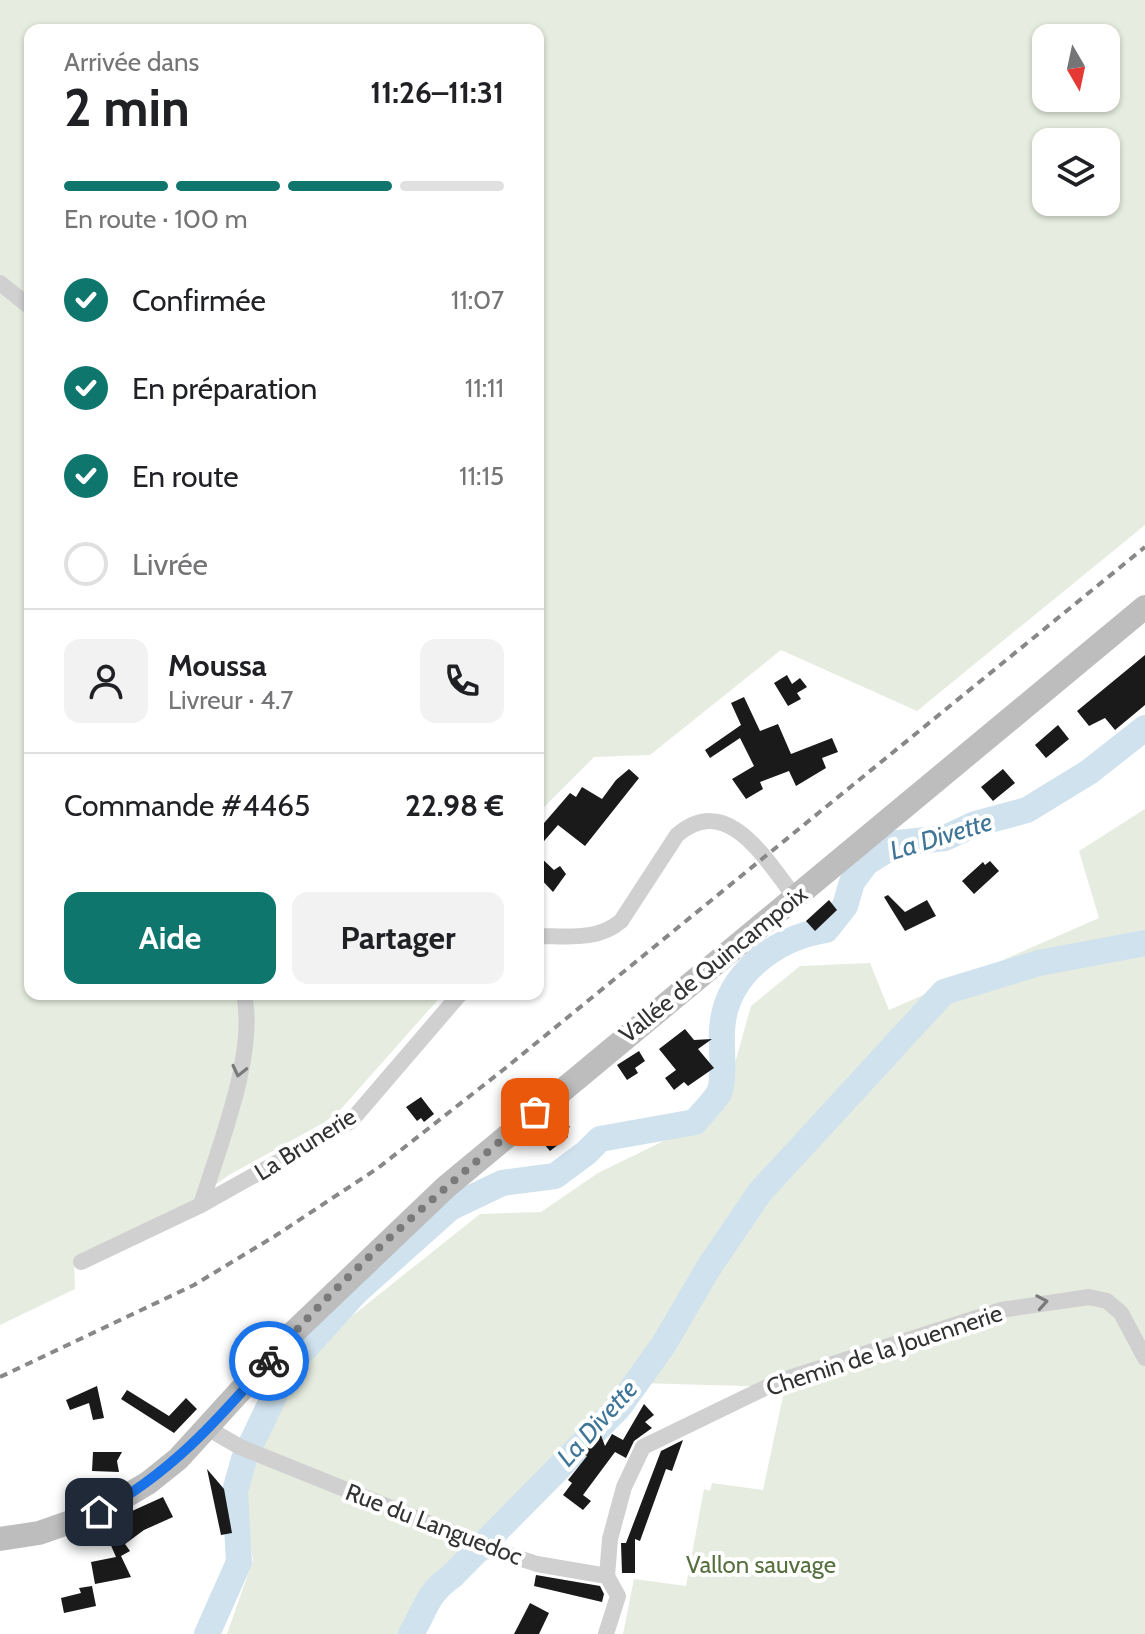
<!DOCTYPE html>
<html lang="fr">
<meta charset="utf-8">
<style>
:root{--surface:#fff;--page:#f2f2f2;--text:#202124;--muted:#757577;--line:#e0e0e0;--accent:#0f766e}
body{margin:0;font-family:Cabin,sans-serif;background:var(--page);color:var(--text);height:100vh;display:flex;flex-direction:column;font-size:30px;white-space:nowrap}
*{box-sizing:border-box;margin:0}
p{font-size:26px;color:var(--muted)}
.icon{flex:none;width:44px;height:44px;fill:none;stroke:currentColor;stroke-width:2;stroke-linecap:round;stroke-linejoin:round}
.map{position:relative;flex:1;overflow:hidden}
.panel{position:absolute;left:24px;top:24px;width:520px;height:976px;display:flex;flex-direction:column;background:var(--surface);border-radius:16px;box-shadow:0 2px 6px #0004}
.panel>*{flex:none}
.needle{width:52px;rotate:171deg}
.controls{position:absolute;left:1032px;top:24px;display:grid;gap:16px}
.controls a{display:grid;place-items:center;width:88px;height:88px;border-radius:16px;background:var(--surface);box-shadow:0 2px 6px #0004;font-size:40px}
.pin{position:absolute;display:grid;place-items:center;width:68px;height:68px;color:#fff;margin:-34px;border-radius:16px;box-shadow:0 4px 12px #0006}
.courier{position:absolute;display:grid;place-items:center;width:80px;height:80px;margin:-40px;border:6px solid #1a73e8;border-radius:50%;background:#fff;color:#222;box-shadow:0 2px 10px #0007}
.summary em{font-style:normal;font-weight:800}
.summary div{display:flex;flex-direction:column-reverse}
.summary{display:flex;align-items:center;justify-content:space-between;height:136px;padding:0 40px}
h1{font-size:52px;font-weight:800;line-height:60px}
.bar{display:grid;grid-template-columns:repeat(4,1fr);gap:12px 8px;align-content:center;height:96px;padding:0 40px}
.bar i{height:10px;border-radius:6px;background:var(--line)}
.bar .selected{background:var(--accent)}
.bar p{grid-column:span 4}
.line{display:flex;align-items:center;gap:20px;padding:0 40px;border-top:2px solid var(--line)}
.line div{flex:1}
.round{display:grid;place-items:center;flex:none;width:84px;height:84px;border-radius:16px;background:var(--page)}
ol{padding:0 40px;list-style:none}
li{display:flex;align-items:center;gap:24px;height:88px}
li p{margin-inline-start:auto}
li .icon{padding:8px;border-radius:50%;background:var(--accent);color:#fff;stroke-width:4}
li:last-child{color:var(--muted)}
li i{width:44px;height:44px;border:4px solid var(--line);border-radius:50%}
.action{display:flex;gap:16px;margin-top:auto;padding:16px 40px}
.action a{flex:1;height:92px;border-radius:16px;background:var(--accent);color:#fff;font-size:32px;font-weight:800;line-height:92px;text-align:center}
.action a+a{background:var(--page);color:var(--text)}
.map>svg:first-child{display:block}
</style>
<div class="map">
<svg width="1145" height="1634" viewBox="0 0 1145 1634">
<rect width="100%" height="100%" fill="#fff"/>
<!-- green -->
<g fill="#e6ecdf" fill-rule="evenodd">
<path d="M0,0H1145V525L917,711L781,650L650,755L594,757L538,813V30H30V994H443L341,1109L325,1122L229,1175L188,1204L74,1259L75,1289L0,1325ZM1046,38H1106V98H1046ZM1046,142H1106V202H1046Z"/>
<polygon points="1145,809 1145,1634 623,1634 634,1579 686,1586 704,1489 710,1491 712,1483 763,1490 785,1387 637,1383 488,1560 458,1567 402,1634 227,1634 253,1560 243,1497 253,1438 312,1348 480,1214 541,1212 598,1173 721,1113 751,1006 800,966 870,963 889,1010 1099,918 1079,851"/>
</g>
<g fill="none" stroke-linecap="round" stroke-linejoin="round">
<!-- river -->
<g stroke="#cfe2ee" stroke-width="26">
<path d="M207,1634L239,1562L235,1491L244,1459L288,1367L356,1292L450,1208L502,1183L555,1176L586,1153L600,1139L695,1122C702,1113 713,1103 719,1093C725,1080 721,1045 722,1030C725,974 776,938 826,930L845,906L852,882L866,863L898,843L945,838L975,824L1027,810L1089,772L1145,728"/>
<path d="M411,1634C426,1609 426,1594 452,1576L619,1407L664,1344L709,1267L760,1192L944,992L1039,963L1145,943"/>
</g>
</g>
<!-- building -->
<g fill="#1a1a1a">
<polygon points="1145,655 1145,705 1115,730 1105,718 1089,726 1077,711"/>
<polygon points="787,675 792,684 800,678 807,687 797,693 801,699 788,706 774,683"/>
<polygon points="744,697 760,731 778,724 791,754 832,738 838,752 822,758 826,768 796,786 789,771 760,782 763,789 746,799 732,779 754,766 740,738 710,758 705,750 741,725 731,703"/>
<polygon points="1058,725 1069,739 1046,758 1035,745"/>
<polygon points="629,769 639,778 585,846 558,825 538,848 538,830 570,793 576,797 582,787 602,799 616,780"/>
<polygon points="1003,769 1015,783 993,801 981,787"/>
<polygon points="538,855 554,870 560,866 566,874 553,892 538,876"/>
<polygon points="990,861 999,871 974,894 962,881 983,862 985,865"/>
<polygon points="888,895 905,912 927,900 936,916 905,931 884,897"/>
<polygon points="829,900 837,910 815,931 806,921"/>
<polygon points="685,1029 694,1040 712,1039 698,1049 714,1068 688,1086 684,1082 674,1090 665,1078 676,1070 659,1049"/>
<polygon points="639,1051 645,1061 635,1068 638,1073 627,1080 617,1065"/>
<polygon points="421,1097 434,1114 424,1122 421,1118 417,1121 406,1107"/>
<polygon points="562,1117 570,1127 564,1131 568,1137 550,1151 537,1136"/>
<polygon points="97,1386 104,1418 93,1420 89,1403 70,1410 66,1400"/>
<polygon points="127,1390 169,1416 186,1398 197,1409 174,1433 121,1399"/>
<polygon points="644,1404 654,1415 645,1422 652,1428 634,1441 626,1458 615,1452 583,1495 591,1501 583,1510 563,1495 572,1483 568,1480 587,1456 579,1451 599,1430 605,1446 612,1434 623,1440"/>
<polygon points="683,1440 672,1471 666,1469 640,1541 635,1539 635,1573 622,1573 621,1543 626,1543 661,1451"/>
<polygon points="93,1452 122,1452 117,1461 119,1472 92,1471"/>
<polygon points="207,1469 224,1489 232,1533 221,1535"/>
<polygon points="163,1497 173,1517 144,1530 125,1544 130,1551 121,1556 131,1577 95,1584 91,1562 116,1557 106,1534 125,1524 121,1516"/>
<polygon points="536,1575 600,1586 604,1594 602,1602 534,1586"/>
<polygon points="92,1586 96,1606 64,1613 61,1598 81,1593 79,1588"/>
<polygon points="530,1603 549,1613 539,1634 514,1634"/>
</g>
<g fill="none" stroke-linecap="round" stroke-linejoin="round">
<!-- minor -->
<g stroke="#d0d0d0" stroke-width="16">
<polyline points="0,283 30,307"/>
<path d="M538,936C567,936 598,941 621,921L677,835C728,791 767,862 795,897"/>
<path d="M201,1205C219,1146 257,1054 244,994"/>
<polyline points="81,1262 201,1205 351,1121 460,994"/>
<polyline points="209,1429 240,1447 503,1553 537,1564 607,1576 618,1596 606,1634"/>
<polyline points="607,1576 610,1539 624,1487 643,1447 779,1381 1001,1310 1089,1297 1107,1301 1121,1313 1145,1358"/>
</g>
<!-- secondary -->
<polyline stroke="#bdbdbd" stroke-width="24" points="0,1539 39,1533 99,1512 148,1483 178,1459 293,1333 446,1187 1145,607"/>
<!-- rail -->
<polyline stroke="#888" stroke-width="4" stroke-dasharray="8 6" stroke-linecap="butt" points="0,1377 194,1285 275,1236 378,1168 503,1070 1145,547"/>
</g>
<!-- one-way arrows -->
<defs><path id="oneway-chevron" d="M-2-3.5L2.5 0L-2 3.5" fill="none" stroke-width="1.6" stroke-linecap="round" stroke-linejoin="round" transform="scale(2)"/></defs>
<g stroke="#7a7a7a">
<use href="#oneway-chevron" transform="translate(239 1071) rotate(103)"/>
<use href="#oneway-chevron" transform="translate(1042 1302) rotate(-10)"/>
</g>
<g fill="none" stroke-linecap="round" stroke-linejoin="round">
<!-- done -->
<path stroke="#7a7a7a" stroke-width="8" stroke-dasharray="0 14.4" d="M269,1361C348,1269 442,1190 535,1112"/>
<!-- route -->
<path stroke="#1a73e8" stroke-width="10" d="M99,1512C169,1475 218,1420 269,1361"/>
</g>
<g text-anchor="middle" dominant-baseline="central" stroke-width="8" stroke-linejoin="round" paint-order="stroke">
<!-- street labels -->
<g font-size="24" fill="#333" stroke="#fff">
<text transform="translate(713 964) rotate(-39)">Vallée de Quincampoix</text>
<text transform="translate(305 1144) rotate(-32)">La Brunerie</text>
<text transform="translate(884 1350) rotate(-18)">Chemin de la Jouennerie</text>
<text transform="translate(434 1524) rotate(21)">Rue du Languedoc</text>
</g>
<!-- park labels -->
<g font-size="24" fill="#56703f" stroke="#fff">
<text x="761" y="1564">Vallon sauvage</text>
</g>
<!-- water labels -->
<g font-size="26" font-style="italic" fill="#3f7597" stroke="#fff">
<text transform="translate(941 836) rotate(-17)">La Divette</text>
<text transform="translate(597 1423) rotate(-48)">La Divette</text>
</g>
</g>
</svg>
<div class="controls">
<a><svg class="needle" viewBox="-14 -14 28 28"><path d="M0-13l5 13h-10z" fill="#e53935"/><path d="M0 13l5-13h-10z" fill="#757577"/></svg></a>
<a><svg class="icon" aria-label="layers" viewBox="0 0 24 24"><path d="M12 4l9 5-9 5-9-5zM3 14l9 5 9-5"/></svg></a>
</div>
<div class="pin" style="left:535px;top:1112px;background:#ea580c"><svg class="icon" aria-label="bag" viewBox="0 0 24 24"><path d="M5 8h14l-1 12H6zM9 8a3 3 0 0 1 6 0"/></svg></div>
<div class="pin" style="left:99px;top:1512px;background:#1f2937"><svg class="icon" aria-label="home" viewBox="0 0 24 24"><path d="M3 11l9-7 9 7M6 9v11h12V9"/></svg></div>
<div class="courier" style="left:269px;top:1361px"><svg class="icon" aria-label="bike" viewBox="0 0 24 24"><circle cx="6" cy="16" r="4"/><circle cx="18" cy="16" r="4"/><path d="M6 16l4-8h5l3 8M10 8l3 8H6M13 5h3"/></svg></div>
<section class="panel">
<div class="summary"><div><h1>2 min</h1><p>Arrivée dans</p></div><em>11:26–11:31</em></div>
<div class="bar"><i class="selected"></i><i class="selected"></i><i class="selected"></i><i></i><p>En route · 100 m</p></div>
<ol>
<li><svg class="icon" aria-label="check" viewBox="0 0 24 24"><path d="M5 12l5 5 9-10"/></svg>Confirmée<p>11:07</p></li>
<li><svg class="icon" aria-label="check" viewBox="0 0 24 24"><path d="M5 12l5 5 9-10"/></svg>En préparation<p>11:11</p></li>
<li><svg class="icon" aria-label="check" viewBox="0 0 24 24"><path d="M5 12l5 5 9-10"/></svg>En route<p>11:15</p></li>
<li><i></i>Livrée</li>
</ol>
<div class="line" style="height:144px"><a class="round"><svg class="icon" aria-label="person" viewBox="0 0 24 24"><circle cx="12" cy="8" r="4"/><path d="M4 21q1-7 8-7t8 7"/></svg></a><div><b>Moussa</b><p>Livreur · 4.7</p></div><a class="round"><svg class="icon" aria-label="phone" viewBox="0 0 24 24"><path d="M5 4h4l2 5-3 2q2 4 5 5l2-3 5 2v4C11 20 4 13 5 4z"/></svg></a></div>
<div class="line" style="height:104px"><div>Commande #4465</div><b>22.98 €</b></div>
<div class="action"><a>Aide</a><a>Partager</a></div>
</section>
</div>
